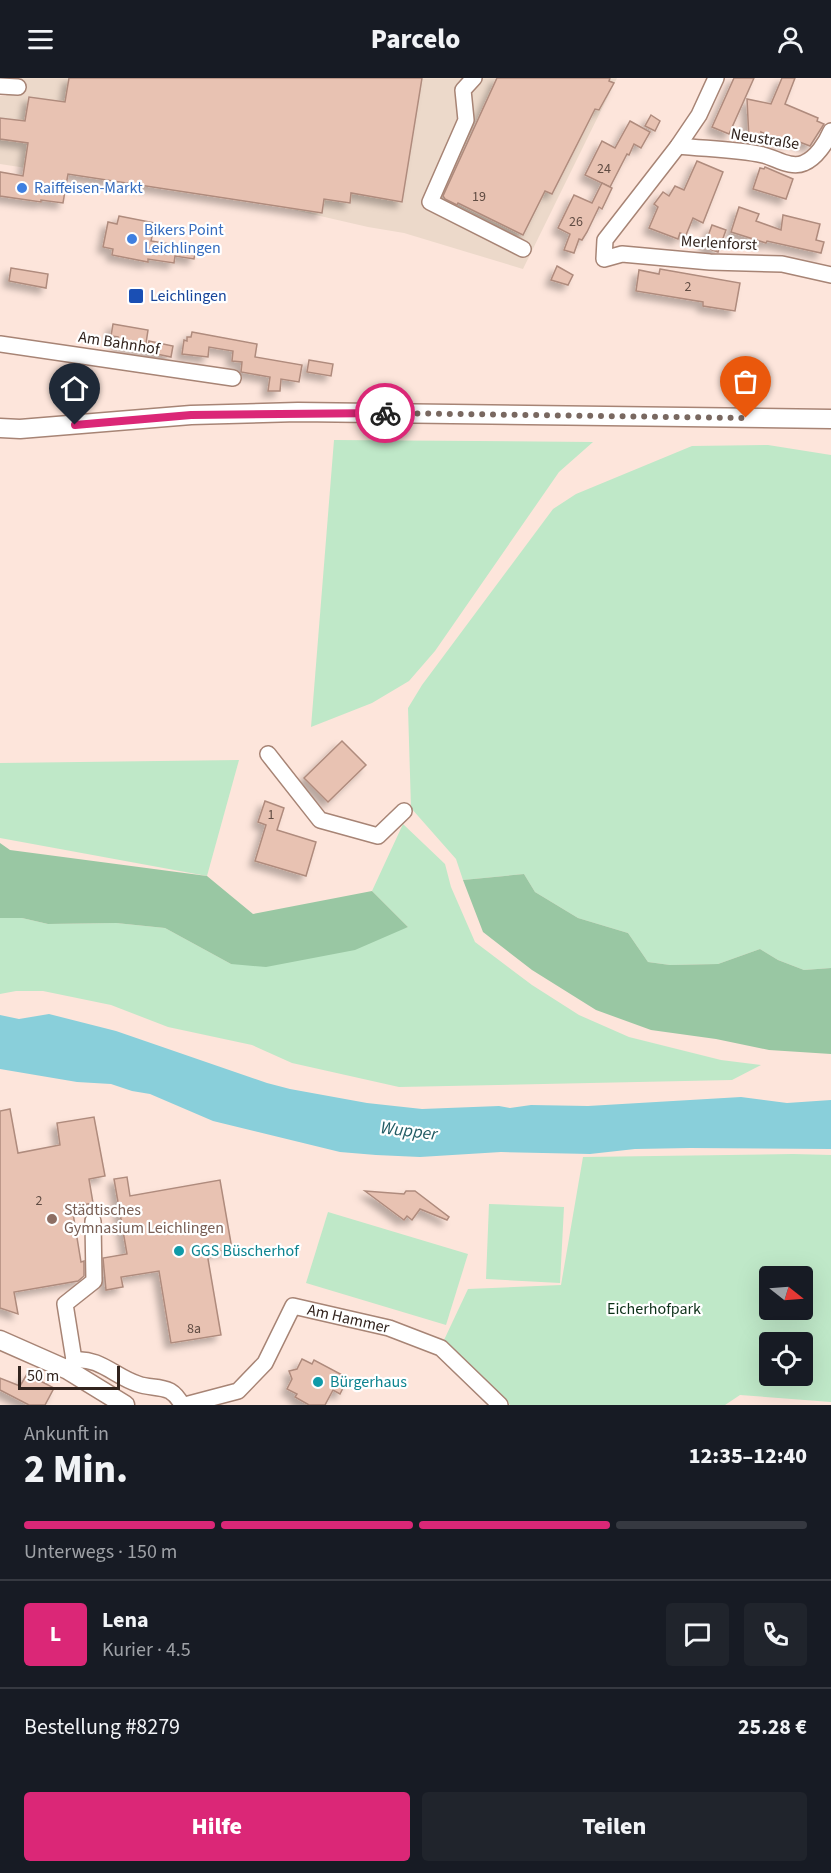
<!DOCTYPE html>
<html lang="de">
<meta charset="utf-8">
<style>
:root{--surface:#171b24;--page:#20242c;--text:#f1f3f6;--muted:#9ea1a6;--line:#363941;--accent:#db2777}
body{margin:0;font-family:"Source Sans 3",sans-serif;background:var(--page);color:var(--text);height:100vh;display:flex;flex-direction:column;font-size:22px;white-space:nowrap}
*{box-sizing:border-box;margin:0}
p{font-size:20px;color:var(--muted)}
.icon{flex:none;width:33px;height:33px;fill:none;stroke:currentColor;stroke-width:2;stroke-linecap:round;stroke-linejoin:round}
.map{position:relative;height:1327px;overflow:hidden}
.panel{display:flex;flex-direction:column;background:var(--surface);flex:1}
.panel>*{flex:none}
.needle{width:39px;rotate:107deg}
.controls{position:absolute;left:759px;top:1188px;display:grid;gap:12px}
.controls a{display:grid;place-items:center;width:54px;height:54px;border-radius:6px;background:var(--surface);box-shadow:0 6px 24px #0002;font-size:30px}
.scale{position:absolute;left:18px;bottom:15px;width:102px;box-sizing:border-box;padding-left:6px;border:3px solid #32241e;border-top:0;font-size:16px;line-height:21px;white-space:nowrap;color:#32241e;-webkit-text-stroke:4px #fff;paint-order:stroke}
.pin{position:absolute;display:grid;place-items:center;width:51px;height:51px;color:#fff;margin:-62px -26px;border-radius:50% 50% 50% 0;rotate:-45deg;box-shadow:0 0 6px #0007}
.pin .icon{rotate:45deg}
.courier{position:absolute;display:grid;place-items:center;width:60px;height:60px;margin:-30px;border:4px solid #db2777;border-radius:50%;background:#fff;color:#222;box-shadow:0 2px 8px #0007}
.overview em{font-style:normal;font-weight:800}
.overview div{display:flex;flex-direction:column-reverse}
.overview{display:flex;align-items:center;justify-content:space-between;height:102px;padding:0 24px}
h1{font-size:39px;font-weight:800;line-height:45px}
.bar{display:grid;grid-template-columns:repeat(4,1fr);gap:9px 6px;align-content:center;height:72px;padding:0 24px}
.bar i{height:8px;border-radius:4px;background:var(--line)}
.bar .current{background:var(--accent)}
.bar p{grid-column:span 4}
.line{display:flex;align-items:center;gap:15px;padding:0 24px;border-top:2px solid var(--line)}
.line div{flex:1}
.round{display:grid;place-items:center;flex:none;width:63px;height:63px;border-radius:6px;background:var(--page)}
.primary-button{display:flex;gap:12px;margin-top:auto;padding:12px 24px}
.primary-button a{flex:1;height:69px;border-radius:6px;background:var(--accent);color:#fff;font-size:24px;font-weight:800;line-height:69px;text-align:center}
.primary-button a+a{background:var(--page);color:var(--text)}
header{display:flex;justify-content:space-between;align-items:center;height:78px;padding:0 24px;background:var(--surface);font-size:27px;font-weight:800}
.map>svg:first-child{display:block}
</style>
<header><svg class="icon" aria-label="menu" viewBox="0 0 24 24"><path d="M4 6h16M4 12h16M4 18h16"/></svg>Parcelo<svg class="icon" aria-label="person" viewBox="0 0 24 24"><circle cx="12" cy="8" r="4"/><path d="M4 21q1-7 8-7t8 7"/></svg></header>
<div class="map">
<svg width="831" height="1327" viewBox="0 0 831 1327">
<defs>
<filter id="shadow"><feDropShadow dx="-5.5" dy="5.5" stdDeviation="3" flood-color="#0004"/></filter>
</defs>
<rect width="100%" height="100%" fill="#fde5db"/>
<!-- industrial -->
<polygon fill="#ecd9ca" points="16,0 617,0 523,191 404,155 368,149 281,129 0,86 0,18 6,18"/>
<!-- green -->
<g fill="#bfe8c8" fill-rule="evenodd">
<polygon points="334,362 593,364 559,394 435,573 409,603 372,625 311,649"/>
<polygon points="768,367 831,377 831,890 804,892 778,882 760,871 718,886 670,887 648,884 628,855 578,840 535,814 524,796 463,802 456,781 411,730 408,630 422,607 553,431 576,416 692,368"/>
<polygon points="239,682 207,798 0,760 0,685"/>
<polygon points="403,746 445,786 451,809 475,864 532,907 579,937 629,959 721,982 761,987 732,1002 399,1009 292,985 252,967 168,949 111,927 43,913 16,913 0,916 0,840 22,840 48,846 116,845 165,850 231,886 408,849 372,813"/>
<path d="M793,1076L831,1077V1324L740,1317L725,1327H510L444,1262L468,1211L561,1207L583,1079ZM770,1198H802V1232H770ZM770,1264H802V1298H770Z"/>
<polygon points="489,1126 564,1129 560,1205 486,1201"/>
<polygon points="328,1134 468,1176 446,1247 306,1205"/>
</g>
<!-- forest -->
<g fill="#99c7a3">
<polygon points="0,765 10,772 207,798 253,836 372,813 408,849 355,872 266,889 231,886 165,850 116,845 48,846 22,840 0,840"/>
<polygon points="524,796 535,814 578,840 628,855 648,884 670,887 718,886 760,871 778,882 804,892 831,890 831,976 769,972 716,961 651,952 596,932 532,892 483,854 463,802"/>
</g>
<!-- water -->
<polygon fill="#89cfda" points="49,936 116,953 267,1005 290,1011 367,1025 422,1031 499,1028 510,1030 531,1027 588,1028 741,1019 787,1025 831,1022 831,1071 690,1070 635,1071 590,1076 501,1074 420,1079 376,1077 340,1074 213,1043 150,1016 132,1013 111,1006 77,1004 0,991 0,937 19,941"/>
<!-- building -->
<g fill="#e8c2b2" stroke="#af8b7d" stroke-width="1.5" filter="url(#shadow)">
<polygon points="69,0 422,0 402,124 351,115 350,125 324,121 322,135 68,96 63,125 41,122 41,124 0,118 0,94 23,98 28,65 0,61 0,40 25,43 29,19 65,24"/>
<polygon points="497,0 610,0 609,3 614,5 599,32 595,31 552,116 545,113 523,157 458,125 457,127 445,121 443,118"/>
<polygon points="734,0 754,0 729,56 712,49"/>
<polygon points="782,0 795,0 785,26 818,40 817,43 824,46 810,68 789,60 787,65 761,54 762,60 749,61 747,21 771,26"/>
<polygon points="651,37 660,43 655,53 645,48"/>
<polygon points="630,43 650,54 641,70 634,66 629,77 627,76 610,109 585,97 602,63 615,70"/>
<polygon points="697,83 723,94 703,145 693,140 686,157 680,155 678,161 649,150 658,129 654,126 663,114 669,118 675,108 684,112"/>
<polygon points="765,89 793,101 786,121 753,111 760,90 764,91"/>
<polygon points="602,105 612,110 602,131 599,129 587,154 582,162 579,161 574,175 564,172 570,156 558,150 574,117 592,125"/>
<polygon points="739,129 759,136 756,143 781,152 783,137 820,146 816,162 824,164 821,175 767,163 766,165 731,154"/>
<polygon points="119,138 155,145 151,163 196,170 194,181 175,178 174,185 148,181 148,184 112,177 113,171 103,169 108,144 117,146"/>
<polygon points="712,147 726,152 718,174 704,169"/>
<polygon points="557,188 573,197 568,207 551,202"/>
<polygon points="11,190 48,196 46,210 9,203"/>
<polygon points="660,191 740,205 735,233 703,228 703,224 636,213 639,192 659,196"/>
<polygon points="113,246 148,252 145,272 117,267 118,259 111,258"/>
<polygon points="192,254 257,266 255,279 302,287 299,304 281,301 280,313 268,313 270,299 241,294 242,284 232,283 233,273 209,269 208,279 182,276 184,262 187,263 187,259 191,259"/>
<polygon points="149,263 173,268 171,279 147,274"/>
<polygon points="309,282 333,286 331,298 307,294"/>
<polygon points="342,663 366,687 328,724 304,700"/>
<polygon points="265,723 284,730 277,752 316,764 306,798 255,783 266,747 258,744"/>
<polygon points="10,1031 18,1075 60,1067 57,1045 94,1039 105,1098 89,1101 93,1125 72,1129 81,1184 84,1183 84,1198 78,1203 14,1214 18,1236 0,1230 0,1033"/>
<polygon points="127,1099 130,1118 220,1102 232,1171 207,1175 221,1257 171,1265 159,1193 121,1199 123,1209 106,1212 103,1180 127,1176 114,1101"/>
<polygon points="365,1113 404,1116 406,1113 415,1113 449,1139 447,1142 420,1131 412,1142 407,1138 404,1142"/>
<polygon points="302,1281 312,1286 314,1282 348,1300 340,1316 333,1312 325,1327 309,1327 295,1319 297,1316 287,1311 292,1301 289,1293 297,1291"/>
<polygon points="27,1296 54,1310 45,1327 29,1327 0,1312 0,1300 20,1308"/>
</g>
<g fill="none" stroke-linecap="round" stroke-linejoin="round">
<!-- minor casing -->
<g stroke="#a78475" stroke-width="18">
<g id="minor">
<polyline points="474,0 463,12 466,42 430,124 523,171"/>
<polyline points="716,0 699,37 678,68 605,162 604,181 622,176 710,184 782,186 831,197"/>
<polyline points="0,8 18,9"/>
<path d="M678,68C706,71 736,71 763,77C776,80 791,91 804,85C816,80 826,65 831,53"/>
<polyline points="0,266 233,300"/>
<polyline points="268,676 320,742 378,758 404,733"/>
<polyline points="74,1282 65,1226 94,1203 93,1143"/>
<path d="M69,1291L74,1282C100,1279 115,1299 138,1306C148,1310 160,1308 170,1313C175,1316 179,1321 182,1327"/>
<path id="s1" d="M185,1327L238,1313L265,1285L293,1228L389,1250L441,1270L500,1327"/>
</g>
</g>
<!-- major casing -->
<g stroke="#a78475" stroke-width="21">
<g id="major">
<polyline points="0,350 20,351 191,337 298,334 831,341"/>
<polyline points="0,1262 68,1292 125,1327"/>
</g>
</g>
<!-- minor -->
<use href="#minor" stroke="#fff" stroke-width="15"/>
<!-- major -->
<use href="#major" stroke="#fff" stroke-width="18"/>
</g>
<g fill="none" stroke-linecap="round" stroke-linejoin="round">
<!-- done -->
<polyline stroke="#796860" stroke-width="6" stroke-dasharray="0 10.8" points="385,335 746,340"/>
<!-- route -->
<polyline stroke="#db2777" stroke-width="8" points="75,347 191,337 385,335"/>
</g>
<!-- markers -->
<g fill="#3f7fe0" stroke="#fff" stroke-width="2">
<circle cx="22" cy="110" r="6"/>
<circle cx="132" cy="161" r="6"/>
</g>
<rect fill="#1a4fb4" stroke="#fff" stroke-width="2" x="128" y="210" width="16" height="16" rx="3"/>
<circle fill="#8d6e63" stroke="#fff" stroke-width="2" cx="52" cy="1141" r="6"/>
<g fill="#0f9aa8" stroke="#fff" stroke-width="2">
<circle cx="179" cy="1173" r="6"/>
<circle cx="318" cy="1304" r="6"/>
</g>
<g text-anchor="middle" dominant-baseline="central" stroke-width="4.5" stroke-linejoin="round" paint-order="stroke">
<!-- number labels -->
<g font-size="14" fill="#604c43">
<text x="604" y="91">24</text>
<text x="479" y="119">19</text>
<text x="576" y="144">26</text>
<text x="688" y="209">2</text>
<text x="271" y="737">1</text>
<text x="39" y="1123">2</text>
<text x="194" y="1251">8a</text>
</g>
<!-- street labels -->
<g font-size="16" fill="#32241e" stroke="#fff">
<text transform="translate(765 61) rotate(9)">Neustraße</text>
<text transform="translate(719 165) rotate(3)">Merlenforst</text>
<text transform="translate(119 265) rotate(9)">Am Bahnhof</text>
<text stroke="none"><textPath href="#s1" startOffset="214">Am Hammer</textPath></text>
</g>
<!-- shop labels -->
<g font-size="16" fill="#366cbe" stroke="#fff" text-anchor="start">
<text x="34" y="110">Raiffeisen-Markt</text>
<text x="144" y="152">Bikers Point<tspan x="144" dy="18">Leichlingen</tspan></text>
</g>
<!-- transit labels -->
<g font-size="16" fill="#164399" stroke="#fff" text-anchor="start">
<text x="150" y="218">Leichlingen</text>
</g>
<!-- education labels -->
<g font-size="16" fill="#785e54" stroke="#fff" text-anchor="start">
<text x="64" y="1132">Städtisches<tspan x="64" dy="18">Gymnasium Leichlingen</tspan></text>
</g>
<!-- culture labels -->
<g font-size="16" fill="#0d838f" stroke="#fff" text-anchor="start">
<text x="191" y="1173">GGS Büscherhof</text>
<text x="330" y="1304">Bürgerhaus</text>
</g>
<!-- park labels -->
<g font-size="16" fill="#0d3119" stroke="#fff">
<text x="654" y="1231">Eicherhofpark</text>
</g>
<!-- water labels -->
<g font-size="18" font-style="italic" fill="#225c64" stroke="#fff">
<text transform="translate(409 1053) rotate(7)">Wupper</text>
</g>
</g>
</svg>
<div class="controls">
<a><svg class="needle" viewBox="-14 -14 28 28"><path d="M0-13l5 13h-10z" fill="#e53935"/><path d="M0 13l5-13h-10z" fill="#9ea1a6"/></svg></a>
<a><svg class="icon" aria-label="locate" viewBox="0 0 24 24"><circle cx="12" cy="12" r="6"/><path d="M12 2v4M12 18v4M2 12h4M18 12h4"/></svg></a>
</div>
<div class="scale">50 m</div>
<div class="pin" style="left:746px;top:340px;background:#ea580c"><svg class="icon" aria-label="bag" viewBox="0 0 24 24"><path d="M5 8h14l-1 12H6zM9 8a3 3 0 0 1 6 0"/></svg></div>
<div class="pin" style="left:75px;top:347px;background:#1f2937"><svg class="icon" aria-label="home" viewBox="0 0 24 24"><path d="M3 11l9-7 9 7M6 9v11h12V9"/></svg></div>
<div class="courier" style="left:385px;top:335px"><svg class="icon" aria-label="bike" viewBox="0 0 24 24"><circle cx="6" cy="16" r="4"/><circle cx="18" cy="16" r="4"/><path d="M6 16l4-8h5l3 8M10 8l3 8H6M13 5h3"/></svg></div>
</div>
<section class="panel">
<div class="overview"><div><h1>2 Min.</h1><p>Ankunft in</p></div><em>12:35–12:40</em></div>
<div class="bar"><i class="current"></i><i class="current"></i><i class="current"></i><i></i><p>Unterwegs · 150 m</p></div>
<div class="line" style="height:108px"><b class="round" style="background:var(--accent);color:#fff">L</b><div><b>Lena</b><p>Kurier · 4.5</p></div><a class="round"><svg class="icon" aria-label="chat" viewBox="0 0 24 24"><path d="M4 5h16v11H9l-5 4z"/></svg></a><a class="round"><svg class="icon" aria-label="phone" viewBox="0 0 24 24"><path d="M5 4h4l2 5-3 2q2 4 5 5l2-3 5 2v4C11 20 4 13 5 4z"/></svg></a></div>
<div class="line" style="height:78px"><div>Bestellung #8279</div><b>25.28 €</b></div>
<div class="primary-button"><a>Hilfe</a><a>Teilen</a></div>
</section>
